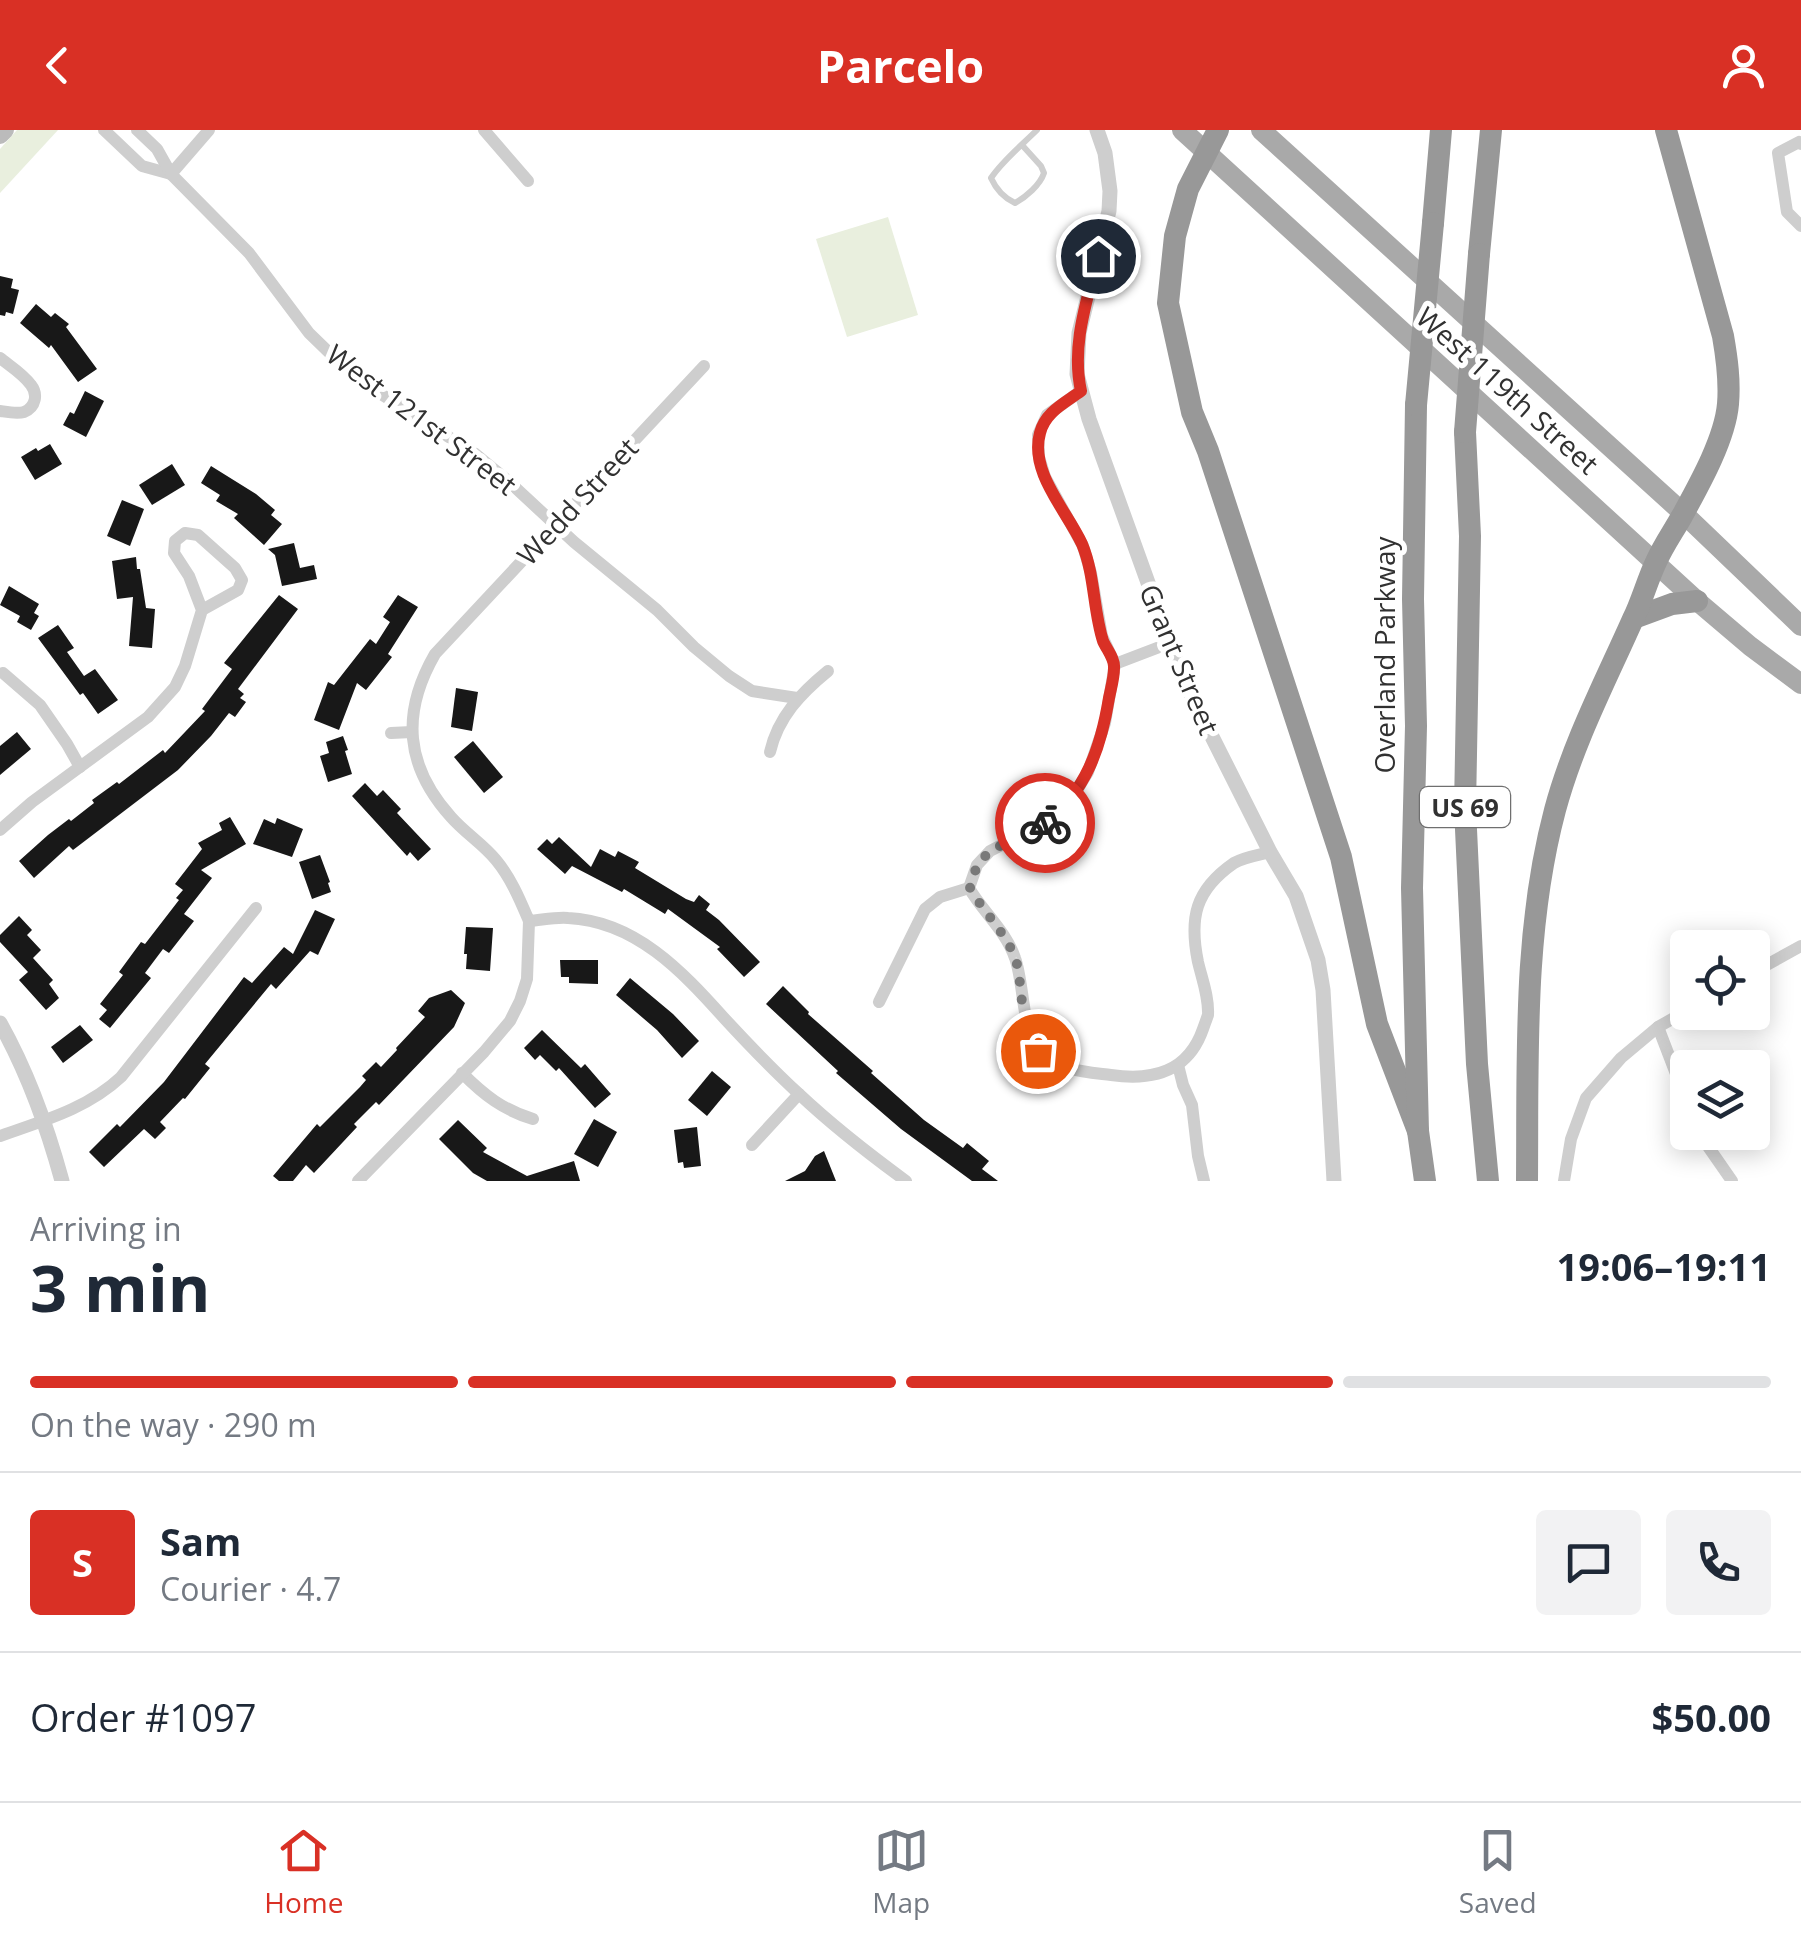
<!DOCTYPE html>
<meta charset="utf-8">
<style>
:root{--surface:#fff;--page:#f2f2f3;--text:#1f2937;--muted:#747a83;--line:#e0e1e3;--accent:#d93025}
body{margin:0;font-family:"Open Sans",sans-serif;background:var(--page);color:var(--text);height:100vh;display:flex;flex-direction:column;font-size:38px;white-space:nowrap}
*{box-sizing:border-box;margin:0}
p{font-size:32px;color:var(--muted)}
.icon{flex:none;width:55px;height:55px;fill:none;stroke:currentColor;stroke-width:2;stroke-linecap:round;stroke-linejoin:round}
.map{position:relative;height:1051px;overflow:hidden}
.details{display:flex;flex-direction:column;background:var(--surface);flex:1}
.details>*{flex:none}
.buttons{position:absolute;left:1670px;top:800px;display:grid;gap:20px}
.buttons a{display:grid;place-items:center;width:100px;height:100px;border-radius:10px;background:var(--surface);box-shadow:0 5px 25px #0003;font-size:50px}
.pin{position:absolute;display:grid;place-items:center;width:85px;height:85px;color:#fff;margin:-42px;border:5px solid #fff;border-radius:50%;box-shadow:0 2px 10px #0007}
.courier{position:absolute;display:grid;place-items:center;width:100px;height:100px;margin:-50px;border:8px solid #d93025;border-radius:50%;background:#fff;color:#222;box-shadow:0 2px 12px #0007}
.summary em{font-style:normal;font-weight:700}
.summary div{display:flex;flex-direction:column-reverse}
.summary{display:flex;align-items:center;justify-content:space-between;height:170px;padding:0 30px}
h1{font-size:65px;font-weight:700;line-height:75px}
.bar{display:grid;grid-template-columns:repeat(4,1fr);gap:15px 10px;align-content:center;height:120px;padding:0 30px}
.bar i{height:12px;border-radius:8px;background:var(--line)}
.bar .active{background:var(--accent)}
.bar p{grid-column:span 4}
.line{display:flex;align-items:center;gap:25px;padding:0 30px;border-top:2px solid var(--line)}
.line div{flex:1}
.round{display:grid;place-items:center;flex:none;width:105px;height:105px;border-radius:10px;background:var(--page)}
header{display:flex;justify-content:space-between;align-items:center;height:130px;padding:0 30px;background:var(--accent);color:#fff;font-size:45px;font-weight:700}
.menu{display:flex;justify-content:space-around;align-items:center;height:140px;border-top:2px solid var(--line);background:var(--surface);font-size:28px;color:var(--muted)}
.menu a{display:grid;justify-items:center;gap:5px}
.menu .active{color:var(--accent)}
.map>svg:first-child{display:block}
</style>
<header><svg class="icon" aria-label="back" viewBox="0 0 24 24"><path d="M15 5l-7 7 7 7"/></svg>Parcelo<svg class="icon" aria-label="person" viewBox="0 0 24 24"><circle cx="12" cy="8" r="4"/><path d="M4 21q1-7 8-7t8 7"/></svg></header>
<div class="map">
<svg width="1801" height="1051" viewBox="0 0 1801 1051">
<rect width="100%" height="100%" fill="#fff"/>
<!-- green -->
<g fill="#e9efde">
<polygon points="17,0 58,0 0,63 0,19"/>
<polygon points="888,87 918,185 847,207 816,109"/>
</g>
<!-- building -->
<g fill="#181818">
<polygon points="0,146 13,149 11,158 19,160 13,184 6,182 5,186 0,185"/>
<polygon points="36,174 51,187 55,183 69,194 66,197 97,239 78,252 51,215 49,218 20,193"/>
<polygon points="85,261 104,271 86,307 63,295 70,282 74,284"/>
<polygon points="50,314 62,334 35,350 21,327 36,318 38,321"/>
<polygon points="172,334 185,355 152,375 139,355"/>
<polygon points="211,336 256,364 275,380 271,385 282,394 264,415 234,388 238,384 216,371 220,365 201,353"/>
<polygon points="122,370 144,379 130,416 107,406"/>
<polygon points="294,413 300,438 314,435 317,449 282,456 275,425 268,419"/>
<polygon points="136,427 137,439 140,439 146,478 155,479 152,518 129,516 133,467 117,469 112,431"/>
<polygon points="9,456 39,474 34,483 39,486 31,500 17,492 20,486 0,475"/>
<polygon points="279,465 298,479 238,559 244,564 240,568 246,572 235,587 229,583 211,606 178,640 73,720 69,716 34,748 19,731 48,705 69,689 71,691 94,673 92,670 117,652 119,654 163,620 165,623 205,581 202,579 232,539 224,533"/>
<polygon points="398,465 418,477 388,524 392,527 366,560 357,553 339,600 314,590 328,552 334,555 370,509 376,514 390,492 383,487"/>
<polygon points="58,495 74,518 67,522 84,546 95,539 118,570 98,584 83,563 80,565 38,508"/>
<polygon points="456,558 478,562 472,601 451,597"/>
<polygon points="17,602 31,619 0,645 0,616"/>
<polygon points="343,606 348,620 345,621 352,644 328,652 320,626 329,623 326,612"/>
<polygon points="473,611 503,647 484,663 454,627"/>
<polygon points="365,653 377,666 383,660 401,679 397,683 431,719 418,731 410,722 407,726 352,666"/>
<polygon points="230,687 246,714 201,740 212,748 184,784 194,791 169,823 163,819 145,843 151,848 110,898 99,889 107,880 100,874 123,845 119,842 141,812 145,814 179,770 176,768 183,760 175,754 202,719 198,713 222,700 219,693"/>
<polygon points="277,688 303,699 292,727 253,714 264,689 275,694"/>
<polygon points="559,707 591,737 600,719 615,727 618,721 639,732 635,738 686,769 694,772 699,765 710,774 706,780 719,790 760,832 744,847 717,819 720,817 668,779 665,784 624,759 622,762 572,736 565,744 537,719 547,709 552,714"/>
<polygon points="320,725 330,752 328,753 331,762 312,769 299,732"/>
<polygon points="315,780 335,789 318,825 310,821 276,859 271,854 205,934 210,938 185,969 183,968 160,992 166,998 155,1009 144,999 104,1037 89,1022 117,994 120,997 164,952 244,847 252,853 284,817 293,824"/>
<polygon points="19,786 32,800 27,805 41,820 33,828 53,850 49,854 59,868 46,880 19,850 28,842 0,812 0,805"/>
<polygon points="466,797 493,798 490,841 466,839 467,824 464,824"/>
<polygon points="560,830 598,830 598,854 569,853 569,847 561,847"/>
<polygon points="630,848 673,884 699,911 682,928 657,900 616,865"/>
<polygon points="783,856 809,882 808,884 873,941 871,943 924,990 963,1018 967,1013 989,1031 982,1039 998,1051 972,1051 901,999 836,943 838,941 766,874"/>
<polygon points="451,860 465,873 454,897 379,975 376,972 354,994 357,997 314,1043 306,1035 293,1051 279,1051 273,1046 317,994 320,997 360,957 366,950 362,946 376,932 381,937 397,920 396,918 425,887 418,881 429,868"/>
<polygon points="80,895 93,910 63,933 51,917"/>
<polygon points="542,900 581,938 585,934 611,964 595,978 559,938 556,941 540,925 535,930 524,918"/>
<polygon points="712,941 731,957 707,986 688,970"/>
<polygon points="594,989 617,1002 598,1037 574,1024"/>
<polygon points="458,990 487,1018 483,1022 527,1046 574,1031 580,1051 487,1051 473,1043 439,1009"/>
<polygon points="697,997 701,1036 684,1038 683,1032 678,1033 674,1000"/>
<polygon points="824,1021 836,1051 785,1051 805,1041 815,1026"/>
</g>
<g fill="none" stroke-linecap="round" stroke-linejoin="round">
<!-- service -->
<path stroke="#cecece" stroke-width="6" d="M1022,15L1041,36L1044,43C1040,55 1026,67 1015,73C1004,68 996,59 991,48C1003,30 1022,15 1037,0"/>
<!-- minor -->
<g stroke="#cecece" stroke-width="12">
<polyline points="104,0 142,36 171,44"/>
<polyline points="137,0 157,19 171,44 249,123 309,203 344,237 373,259 474,323 507,350 574,412 657,480 694,517 729,546 752,561 797,568"/>
<polyline points="484,0 528,51"/>
<polyline points="1801,14 1799,12 1778,23 1787,82 1801,96"/>
<polyline points="171,44 209,0"/>
<path d="M0,228C10,236 23,244 31,255C38,264 36,277 24,282C17,284 7,282 0,281"/>
<path d="M704,236L435,524C401,583 405,636 451,687C465,703 483,714 496,730C511,748 520,770 529,791C542,790 555,787 568,788C635,791 682,841 724,888C748,914 773,940 799,964C833,996 869,1024 906,1051"/>
<polyline points="1115,534 1170,513"/>
<polyline points="3,543 40,575 67,614 80,637"/>
<polyline points="391,603 412,602"/>
<path d="M770,622C778,587 801,563 828,541"/>
<polyline points="0,700 32,672 148,587 175,557 185,536 202,480 189,446 174,423 175,411 185,403 198,405 235,438 242,450 238,460 202,480"/>
<path d="M969,758C983,782 1006,801 1015,828C1024,852 1022,904 1040,922C1058,941 1087,942 1111,945C1153,951 1188,942 1203,899C1204,896 1207,888 1208,885C1209,867 1202,849 1198,832C1189,788 1195,760 1234,733C1244,727 1259,725 1270,722"/>
<polyline points="969,758 977,735 990,721 1044,693 1072,668 1088,642 1105,593 1115,534 1102,506 1091,443 1083,416 1045,347 1039,327 1038,305 1047,285 1081,261"/>
<polyline points="1752,843 1801,816"/>
<polyline points="879,872 925,779 940,767 969,758"/>
<polyline points="1658,897 1688,975"/>
<polyline points="1178,935 1183,955 1192,975 1198,1026 1204,1051"/>
<path d="M462,943C484,965 503,980 533,989"/>
<polyline points="1698,1002 1732,1051"/>
<path d="M0,1006C42,991 87,979 121,947L256,778"/>
<polyline points="752,1015 799,964"/>
<polyline points="358,1051 484,922 510,891 520,871 527,849 529,791"/>
<polyline points="1564,1051 1571,1009 1586,968 1621,928 1658,897 1688,880"/>
</g>
<!-- tertiary -->
<g stroke="#cecece" stroke-width="15">
<polyline points="1097,0 1105,23 1110,61 1109,81 1079,203 1077,244 1089,289 1182,547 1270,722 1296,766 1318,830 1323,860 1334,1051"/>
<path d="M0,893C28,943 47,996 62,1051"/>
</g>
<!-- secondary -->
<polyline stroke="#bbb" stroke-width="18" points="0,5 5,0"/>
<!-- primary -->
<g stroke="#a9a9a9" stroke-width="20">
<polyline points="1182,0 1697,471 1750,516 1801,554"/>
<polyline points="1261,0 1683,383 1801,496"/>
</g>
<!-- motorway -->
<g stroke="#989898" stroke-width="22">
<polyline points="1218,0 1188,59 1175,106 1168,173 1192,282 1208,321 1341,727 1377,894 1418,1001"/>
<polyline points="1433,93 1441,0"/>
<polyline points="1479,124 1491,0"/>
<polyline points="1416,275 1413,469 1416,596 1412,758 1418,1001 1425,1051"/>
<polyline points="1465,302 1470,406 1465,678 1477,934 1488,1051"/>
<polyline points="1634,488 1672,474 1697,471"/>
<path d="M1527,1051C1528,927 1523,800 1555,680C1573,613 1605,552 1633,489C1642,471 1647,451 1656,432C1663,416 1673,402 1682,386C1699,355 1725,309 1728,274C1730,250 1727,229 1723,206L1666,0"/>
</g>
<!-- motorway-bridge -->
<g stroke="#989898" stroke-width="22">
<polyline points="1416,275 1433,93"/>
<polyline points="1465,302 1479,124"/>
</g>
</g>
<g fill="none" stroke-linecap="round" stroke-linejoin="round">
<!-- done -->
<path stroke="#797979" stroke-width="10" stroke-dasharray="0 18" d="M1038,921C1032,907 1026,892 1023,877C1019,858 1021,840 1013,823C1002,799 983,781 970,758L977,735L990,721L1045,693"/>
<!-- route -->
<path stroke="#d93025" stroke-width="12" d="M1045,693C1086,662 1101,617 1109,568C1111,558 1114,548 1114,538C1115,529 1107,520 1103,511C1093,480 1095,445 1082,414C1067,381 1029,342 1040,303C1045,282 1065,273 1081,261C1071,215 1087,171 1098,126"/>
</g>
<g text-anchor="middle" dominant-baseline="central" stroke-width="10" stroke-linejoin="round" paint-order="stroke">
<!-- shield labels -->
<rect fill="#fff" stroke="#6f6f6f" stroke-width="2.5" x="1420" y="657" width="90" height="40" rx="8"/>
<g font-size="25" font-weight="bold" fill="#313131">
<text x="1465" y="677">US 69</text>
</g>
<!-- street labels -->
<g font-size="28" fill="#313131" stroke="#fff">
<text transform="translate(1508 260) rotate(42)">West 119th Street</text>
<text transform="translate(422 289) rotate(37)">West 121st Street</text>
<text transform="translate(577 371) rotate(-47)">Wedd Street</text>
<text transform="translate(1384 525) rotate(-90)">Overland Parkway</text>
<text transform="translate(1180 529) rotate(67)">Grant Street</text>
</g>
</g>
</svg>
<div class="buttons">
<a><svg class="icon" aria-label="locate" viewBox="0 0 24 24"><circle cx="12" cy="12" r="6"/><path d="M12 2v4M12 18v4M2 12h4M18 12h4"/></svg></a>
<a><svg class="icon" aria-label="layers" viewBox="0 0 24 24"><path d="M12 4l9 5-9 5-9-5zM3 14l9 5 9-5"/></svg></a>
</div>
<div class="pin" style="left:1038px;top:921px;background:#ea580c"><svg class="icon" aria-label="bag" viewBox="0 0 24 24"><path d="M5 8h14l-1 12H6zM9 8a3 3 0 0 1 6 0"/></svg></div>
<div class="pin" style="left:1098px;top:126px;background:#1f2937"><svg class="icon" aria-label="home" viewBox="0 0 24 24"><path d="M3 11l9-7 9 7M6 9v11h12V9"/></svg></div>
<div class="courier" style="left:1045px;top:693px"><svg class="icon" aria-label="bike" viewBox="0 0 24 24"><circle cx="6" cy="16" r="4"/><circle cx="18" cy="16" r="4"/><path d="M6 16l4-8h5l3 8M10 8l3 8H6M13 5h3"/></svg></div>
</div>
<section class="details">
<div class="summary"><div><h1>3 min</h1><p>Arriving in</p></div><em>19:06–19:11</em></div>
<div class="bar"><i class="active"></i><i class="active"></i><i class="active"></i><i></i><p>On the way · 290 m</p></div>
<div class="line" style="height:180px"><b class="round" style="background:var(--accent);color:#fff">S</b><div><b>Sam</b><p>Courier · 4.7</p></div><a class="round"><svg class="icon" aria-label="chat" viewBox="0 0 24 24"><path d="M4 5h16v11H9l-5 4z"/></svg></a><a class="round"><svg class="icon" aria-label="phone" viewBox="0 0 24 24"><path d="M5 4h4l2 5-3 2q2 4 5 5l2-3 5 2v4C11 20 4 13 5 4z"/></svg></a></div>
<div class="line" style="height:130px"><div>Order #1097</div><b>$50.00</b></div>
</section>
<nav class="menu">
<a class="active"><svg class="icon" aria-label="home" viewBox="0 0 24 24"><path d="M3 11l9-7 9 7M6 9v11h12V9"/></svg>Home</a>
<a><svg class="icon" aria-label="map" viewBox="0 0 24 24"><path d="M3 6l6-2 6 2 6-2v14l-6 2-6-2-6 2zM9 4v14M15 6v14"/></svg>Map</a>
<a><svg class="icon" aria-label="saved" viewBox="0 0 24 24"><path d="M7 4h10v16l-5-4-5 4z"/></svg>Saved</a>
</nav>
